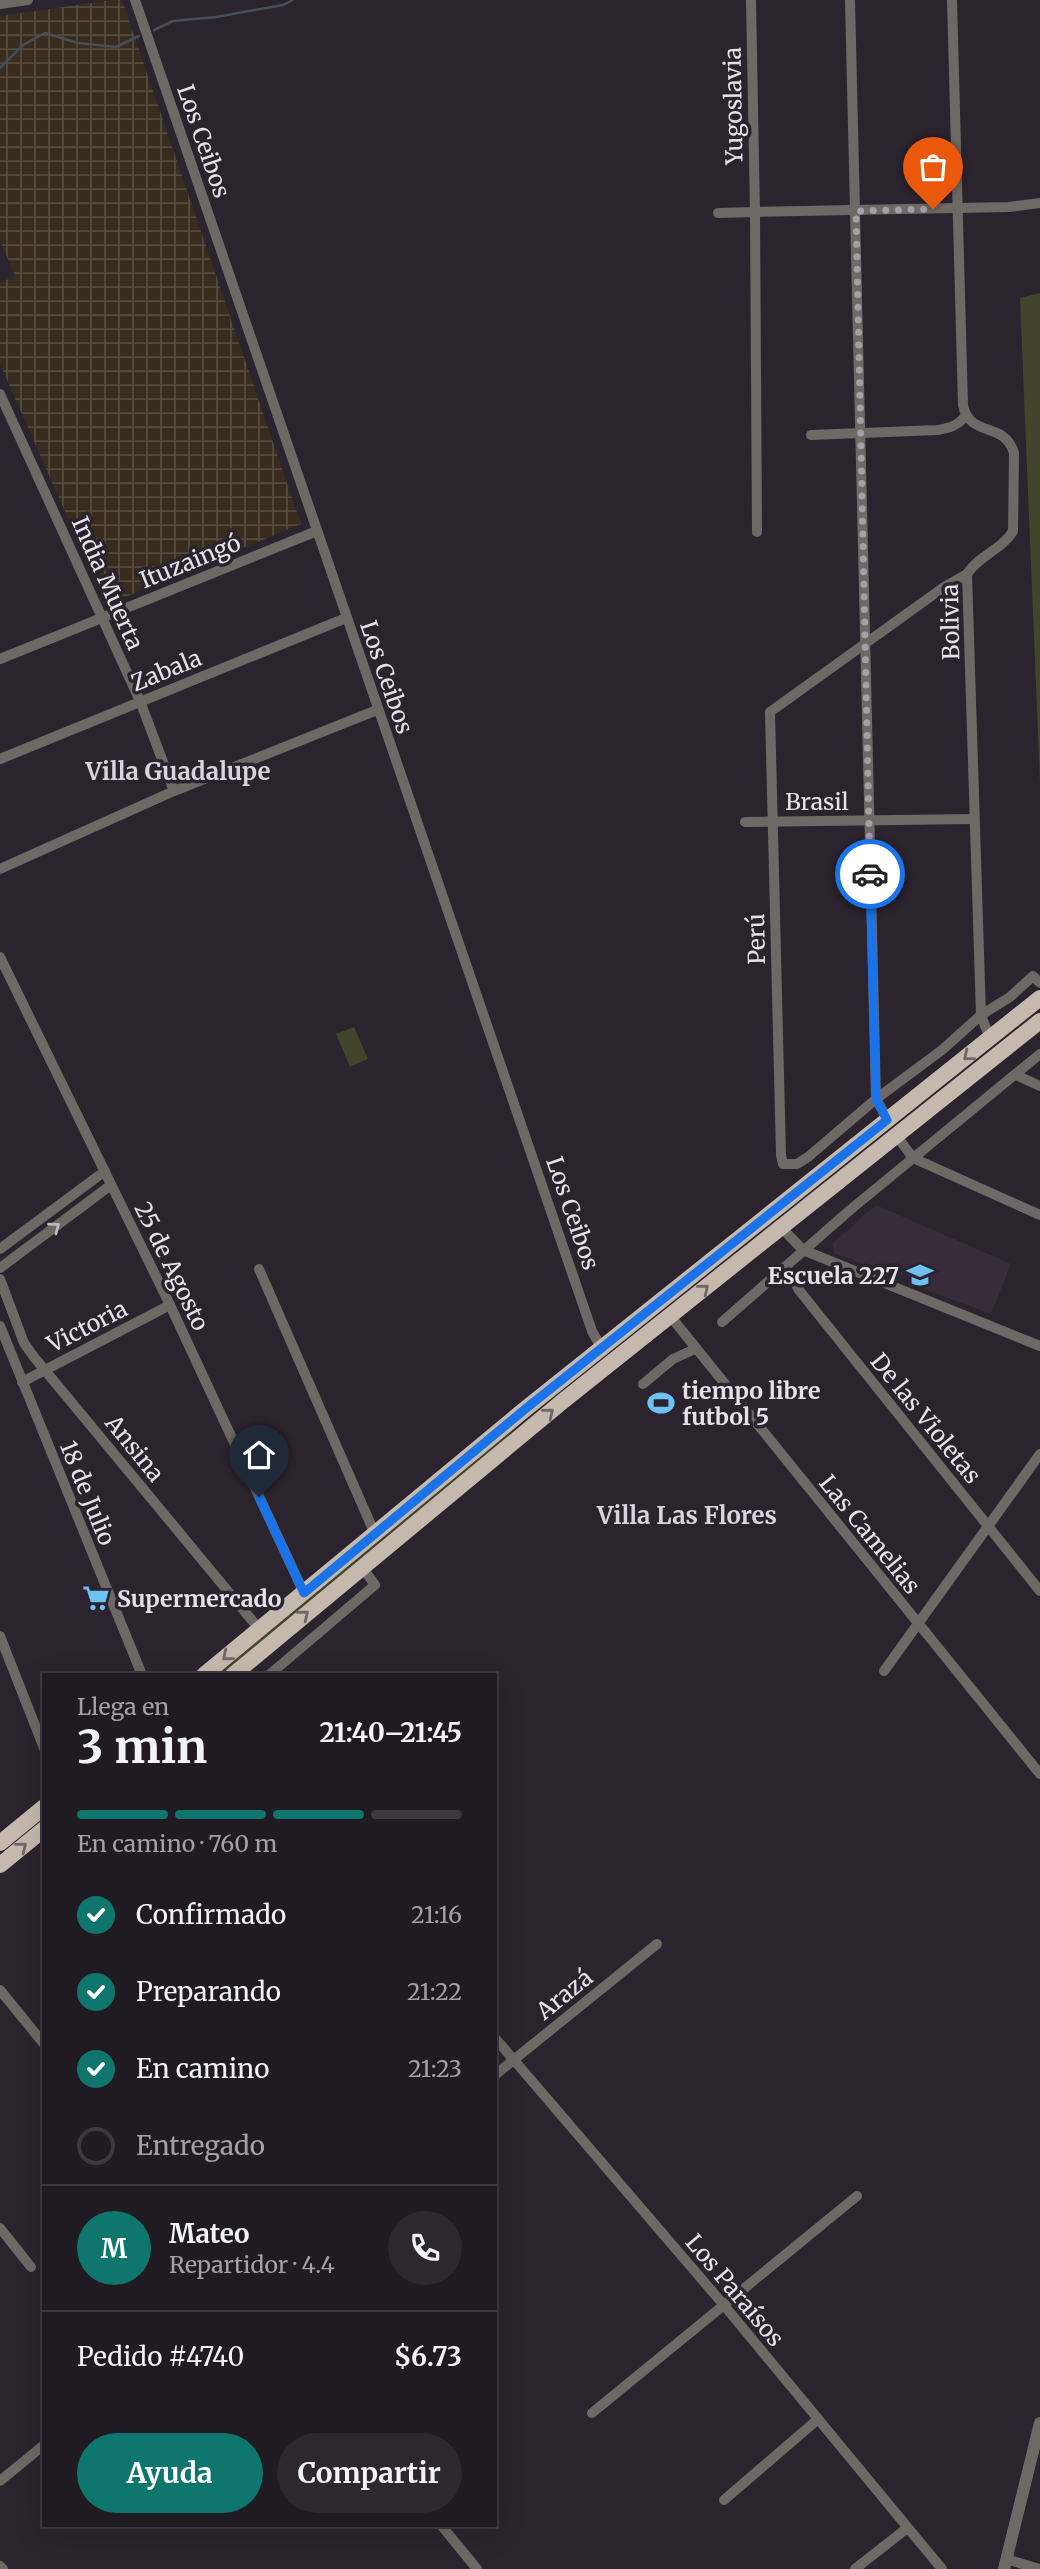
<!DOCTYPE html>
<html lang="es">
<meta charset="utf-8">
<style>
:root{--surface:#201a22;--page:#2d272f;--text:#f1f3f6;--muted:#a2a1a5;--line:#3d3840;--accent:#0f766e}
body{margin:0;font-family:Merriweather,serif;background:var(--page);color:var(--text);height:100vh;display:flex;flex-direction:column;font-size:26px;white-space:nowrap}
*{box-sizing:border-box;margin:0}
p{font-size:23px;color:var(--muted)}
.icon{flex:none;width:38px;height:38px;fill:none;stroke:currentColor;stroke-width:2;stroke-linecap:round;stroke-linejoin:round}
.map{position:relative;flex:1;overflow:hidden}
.panel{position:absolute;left:42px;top:1673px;width:455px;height:854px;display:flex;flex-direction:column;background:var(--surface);border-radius:0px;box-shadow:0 7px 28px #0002,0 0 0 2px var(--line)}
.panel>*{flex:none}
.pin{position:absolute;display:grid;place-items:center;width:60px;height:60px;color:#fff;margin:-72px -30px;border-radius:50% 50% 50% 0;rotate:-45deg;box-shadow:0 0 7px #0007}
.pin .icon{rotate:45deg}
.courier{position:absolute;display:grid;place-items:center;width:70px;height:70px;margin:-35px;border:5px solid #1a73e8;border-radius:50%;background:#fff;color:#222;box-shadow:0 2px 9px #0007}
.overview em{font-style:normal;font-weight:700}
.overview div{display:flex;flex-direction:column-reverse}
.overview{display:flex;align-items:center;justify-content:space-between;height:119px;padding:0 35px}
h1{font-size:46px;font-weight:700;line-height:52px}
.bar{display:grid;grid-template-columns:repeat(4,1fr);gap:10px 7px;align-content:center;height:84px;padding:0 35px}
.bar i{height:9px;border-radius:5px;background:var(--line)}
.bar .selected{background:var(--accent)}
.bar p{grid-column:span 4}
.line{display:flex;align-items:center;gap:18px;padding:0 35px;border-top:2px solid var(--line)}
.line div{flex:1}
.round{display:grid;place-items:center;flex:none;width:74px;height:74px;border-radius:37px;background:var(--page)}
ol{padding:0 35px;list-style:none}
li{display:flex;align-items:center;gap:21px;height:77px}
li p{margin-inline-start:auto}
li .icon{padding:7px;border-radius:50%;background:var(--accent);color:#fff;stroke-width:4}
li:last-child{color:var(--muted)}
li i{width:38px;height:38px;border:4px solid var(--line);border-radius:50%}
.primary-button{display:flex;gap:14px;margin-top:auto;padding:14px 35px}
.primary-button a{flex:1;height:80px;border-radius:42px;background:var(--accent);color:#fff;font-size:28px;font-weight:700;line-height:80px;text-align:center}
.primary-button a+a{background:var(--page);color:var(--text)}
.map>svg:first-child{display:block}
</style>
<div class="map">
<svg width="1040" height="2569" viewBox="0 0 1040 2569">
<defs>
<pattern id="industrial-grid" width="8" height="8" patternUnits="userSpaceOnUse" patternTransform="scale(1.75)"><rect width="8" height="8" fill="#372c1d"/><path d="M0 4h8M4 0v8" fill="none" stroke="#544a3e"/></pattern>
</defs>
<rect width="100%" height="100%" fill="#2b232e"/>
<!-- industrial -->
<polygon fill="url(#industrial-grid)" points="112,0 122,0 301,524 106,605 0,364 0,283 15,276 0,241 0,16"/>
<!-- built -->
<polygon fill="#382c3b" points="876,1205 1011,1264 991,1314 914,1285 906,1272 898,1278 834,1253 833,1243"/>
<!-- green -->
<g fill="#42442b">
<polygon points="1040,293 1040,783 1020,298"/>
<polygon points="354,1027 368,1059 350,1067 336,1034"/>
<polygon points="579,1375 520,1424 468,1473 223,1675 213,1675"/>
</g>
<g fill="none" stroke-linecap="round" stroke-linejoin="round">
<!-- stream -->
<g stroke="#455059" stroke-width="2.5">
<polyline points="154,30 173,21 216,17 283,5 293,0"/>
<polyline points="0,68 23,45 45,33 78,43 116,47 139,36"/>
</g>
<!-- minor -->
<g stroke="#6e6964" stroke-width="10">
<polyline points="135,0 592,1331 603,1351"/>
<polyline points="751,0 755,212 1009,207 1040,203"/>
<polyline points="850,0 876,1099 888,1120"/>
<path d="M952,0L963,405C970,439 1004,420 1014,453L1013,531C1003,549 979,555 967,574L981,1015L990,1039"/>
<polyline points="0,4 28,0"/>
<polyline points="718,213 755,212 757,532"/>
<polyline points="0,394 140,701 174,791"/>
<path d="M811,435L938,430C949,428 958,426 965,416"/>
<polyline points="967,574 944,587 770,712 781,1155 783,1164 797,1164 808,1157 876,1099 942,1050 981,1015 1010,997 1033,976 1040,983"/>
<polyline points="0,659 317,531"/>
<polyline points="0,759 346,618"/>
<polyline points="745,822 974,819"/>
<polyline points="0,869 174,791 377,710"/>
<polyline points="0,957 170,1305 304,1593"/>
<polyline points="1016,1075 1040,1086"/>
<polyline points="896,1135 913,1158 1040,1215"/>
<polyline points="779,1225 803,1250 1040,1346"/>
<polyline points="0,1249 105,1171"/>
<polyline points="786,1267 799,1290 1040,1591"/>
<polyline points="0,1268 111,1185"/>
<polyline points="259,1269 375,1534"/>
<polyline points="0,1279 24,1343 34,1357 260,1630"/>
<polyline points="671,1317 1040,1774"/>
<polyline points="722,1322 850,1210 1040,1054"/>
<polyline points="0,1326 142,1675"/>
<polyline points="22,1382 170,1305"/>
<polyline points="643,1384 673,1359 695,1349"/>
<polyline points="0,1636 44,1748"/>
<polyline points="884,1671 1040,1454"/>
<polyline points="269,1675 375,1585 362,1567"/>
<polyline points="0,1990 44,2044"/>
<polyline points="495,2038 723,2304 942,2569"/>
<polyline points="495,2075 657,1944"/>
<polyline points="0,2228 31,2267"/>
<polyline points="592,2413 857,2196"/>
<polyline points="0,2481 44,2445"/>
<polyline points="724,2500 817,2420"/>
<polyline points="441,2525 477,2569"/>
<polyline points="1006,2559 1039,2569"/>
<polyline points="0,2566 3,2569"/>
<polyline points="855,2569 906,2529"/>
</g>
<!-- tertiary -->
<polyline stroke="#6e6964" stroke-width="12" points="1004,2569 1040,2423"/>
<!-- trunk -->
<g stroke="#c5b9ad" stroke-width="16">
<polyline points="204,1675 524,1410 1040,998"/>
<polyline points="233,1675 563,1401 1040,1021"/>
<polyline points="0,1843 44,1807"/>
<polyline points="0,1865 44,1829"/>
</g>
</g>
<!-- one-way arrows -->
<defs><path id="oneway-chevron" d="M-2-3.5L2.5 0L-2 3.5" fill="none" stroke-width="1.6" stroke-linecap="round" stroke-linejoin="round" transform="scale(1.75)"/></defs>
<g stroke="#706667">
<use href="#oneway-chevron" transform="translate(968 1056) rotate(141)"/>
<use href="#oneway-chevron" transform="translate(704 1289) rotate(-39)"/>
<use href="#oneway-chevron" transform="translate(549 1413) rotate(-39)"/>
<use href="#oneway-chevron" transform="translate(304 1615) rotate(-39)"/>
<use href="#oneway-chevron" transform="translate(227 1656) rotate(141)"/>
<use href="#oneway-chevron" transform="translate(22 1847) rotate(-39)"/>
</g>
<use stroke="#bdb8ba" href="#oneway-chevron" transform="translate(55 1227) rotate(-37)"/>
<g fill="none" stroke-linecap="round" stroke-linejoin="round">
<!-- done -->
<polyline stroke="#a59fa8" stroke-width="7" stroke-dasharray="0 12.6" points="870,874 856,211 933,209"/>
<!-- route -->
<polyline stroke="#1a73e8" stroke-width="9" points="259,1497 304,1593 524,1410 887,1120 876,1099 870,874"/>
</g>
<!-- icons -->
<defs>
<g id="school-bare" transform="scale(2.1)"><path d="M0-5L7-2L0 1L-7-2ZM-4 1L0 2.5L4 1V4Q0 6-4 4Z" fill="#6ec2f3" stroke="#2b232e" stroke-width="2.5" paint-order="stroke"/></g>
<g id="stadium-bare" transform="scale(2.1)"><path d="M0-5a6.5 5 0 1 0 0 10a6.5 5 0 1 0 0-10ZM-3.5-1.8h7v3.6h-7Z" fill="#6ec2f3" stroke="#2b232e" stroke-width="2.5" paint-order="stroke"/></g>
<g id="supermarket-bare" transform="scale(2.1)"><path d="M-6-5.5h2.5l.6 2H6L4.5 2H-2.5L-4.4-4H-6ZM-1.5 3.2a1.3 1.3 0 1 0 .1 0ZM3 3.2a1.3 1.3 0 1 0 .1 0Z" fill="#6ec2f3" stroke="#2b232e" stroke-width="2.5" paint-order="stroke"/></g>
</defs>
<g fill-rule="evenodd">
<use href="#school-bare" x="920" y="1275"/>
<use href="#stadium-bare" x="661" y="1403"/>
<use href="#supermarket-bare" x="96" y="1598"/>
</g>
<g text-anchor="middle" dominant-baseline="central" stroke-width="7" stroke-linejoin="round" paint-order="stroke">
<!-- street labels -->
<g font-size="23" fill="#e7e2e9" stroke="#2b232e">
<text transform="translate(733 106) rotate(-91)">Yugoslavia</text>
<text transform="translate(204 141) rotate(71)">Los Ceibos</text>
<text transform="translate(190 561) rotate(-22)">Ituzaingó</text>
<text transform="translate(108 583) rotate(66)">India Muerta</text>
<text transform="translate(950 622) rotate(-91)">Bolivia</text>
<text transform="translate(166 670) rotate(-22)">Zabala</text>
<text transform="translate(387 677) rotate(71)">Los Ceibos</text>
<text x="817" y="801">Brasil</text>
<text transform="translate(756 939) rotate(-91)">Perú</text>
<text transform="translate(573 1213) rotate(71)">Los Ceibos</text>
<text transform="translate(172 1266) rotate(64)">25 de Agosto</text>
<text transform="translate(87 1326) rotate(-27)">Victoria</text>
<text transform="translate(926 1418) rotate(51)">De las Violetas</text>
<text transform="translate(135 1448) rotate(51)">Ansina</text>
<text transform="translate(88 1493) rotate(68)">18 de Julio</text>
<text transform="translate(870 1534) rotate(51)">Las Camelias</text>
<text transform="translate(564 1994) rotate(-39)">Arazá</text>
<text transform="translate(735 2290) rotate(50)">Los Paraísos</text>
</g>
<!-- poi labels -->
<g font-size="23" font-weight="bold" fill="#e7e2e9" stroke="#2b232e" text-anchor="start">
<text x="899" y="1275" text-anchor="end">Escuela 227</text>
<text x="682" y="1390">tiempo libre<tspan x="682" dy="26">futbol 5</tspan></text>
<text x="117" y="1598">Supermercado</text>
</g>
<!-- neighbourhood labels -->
<g font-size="24" font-weight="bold" fill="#dcd1df" stroke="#2b232e">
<text x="178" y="771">Villa Guadalupe</text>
<text x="687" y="1515">Villa Las Flores</text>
</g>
</g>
</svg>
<div class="pin" style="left:933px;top:209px;background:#ea580c"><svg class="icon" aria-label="bag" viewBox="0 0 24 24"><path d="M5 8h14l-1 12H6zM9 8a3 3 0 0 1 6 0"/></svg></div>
<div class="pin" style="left:259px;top:1497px;background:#1f2937"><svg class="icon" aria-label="home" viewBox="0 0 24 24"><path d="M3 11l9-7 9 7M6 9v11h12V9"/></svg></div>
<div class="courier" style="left:870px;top:874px"><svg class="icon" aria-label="car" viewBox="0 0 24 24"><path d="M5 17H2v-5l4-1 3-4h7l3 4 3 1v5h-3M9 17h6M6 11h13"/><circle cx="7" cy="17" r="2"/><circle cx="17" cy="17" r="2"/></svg></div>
<section class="panel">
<div class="overview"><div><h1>3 min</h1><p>Llega en</p></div><em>21:40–21:45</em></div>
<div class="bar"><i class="selected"></i><i class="selected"></i><i class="selected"></i><i></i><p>En camino · 760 m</p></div>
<ol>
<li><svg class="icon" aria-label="check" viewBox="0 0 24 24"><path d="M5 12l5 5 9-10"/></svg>Confirmado<p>21:16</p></li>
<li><svg class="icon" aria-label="check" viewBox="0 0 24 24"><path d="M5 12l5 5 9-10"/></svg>Preparando<p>21:22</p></li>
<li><svg class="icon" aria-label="check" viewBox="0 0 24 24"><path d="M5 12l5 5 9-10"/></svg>En camino<p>21:23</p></li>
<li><i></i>Entregado</li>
</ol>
<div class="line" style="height:126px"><b class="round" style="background:var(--accent);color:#fff">M</b><div><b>Mateo</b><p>Repartidor · 4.4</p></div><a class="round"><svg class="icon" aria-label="phone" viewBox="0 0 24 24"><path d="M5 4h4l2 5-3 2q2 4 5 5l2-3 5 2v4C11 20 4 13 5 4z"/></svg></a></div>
<div class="line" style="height:91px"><div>Pedido #4740</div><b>$6.73</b></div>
<div class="primary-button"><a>Ayuda</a><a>Compartir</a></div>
</section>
</div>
